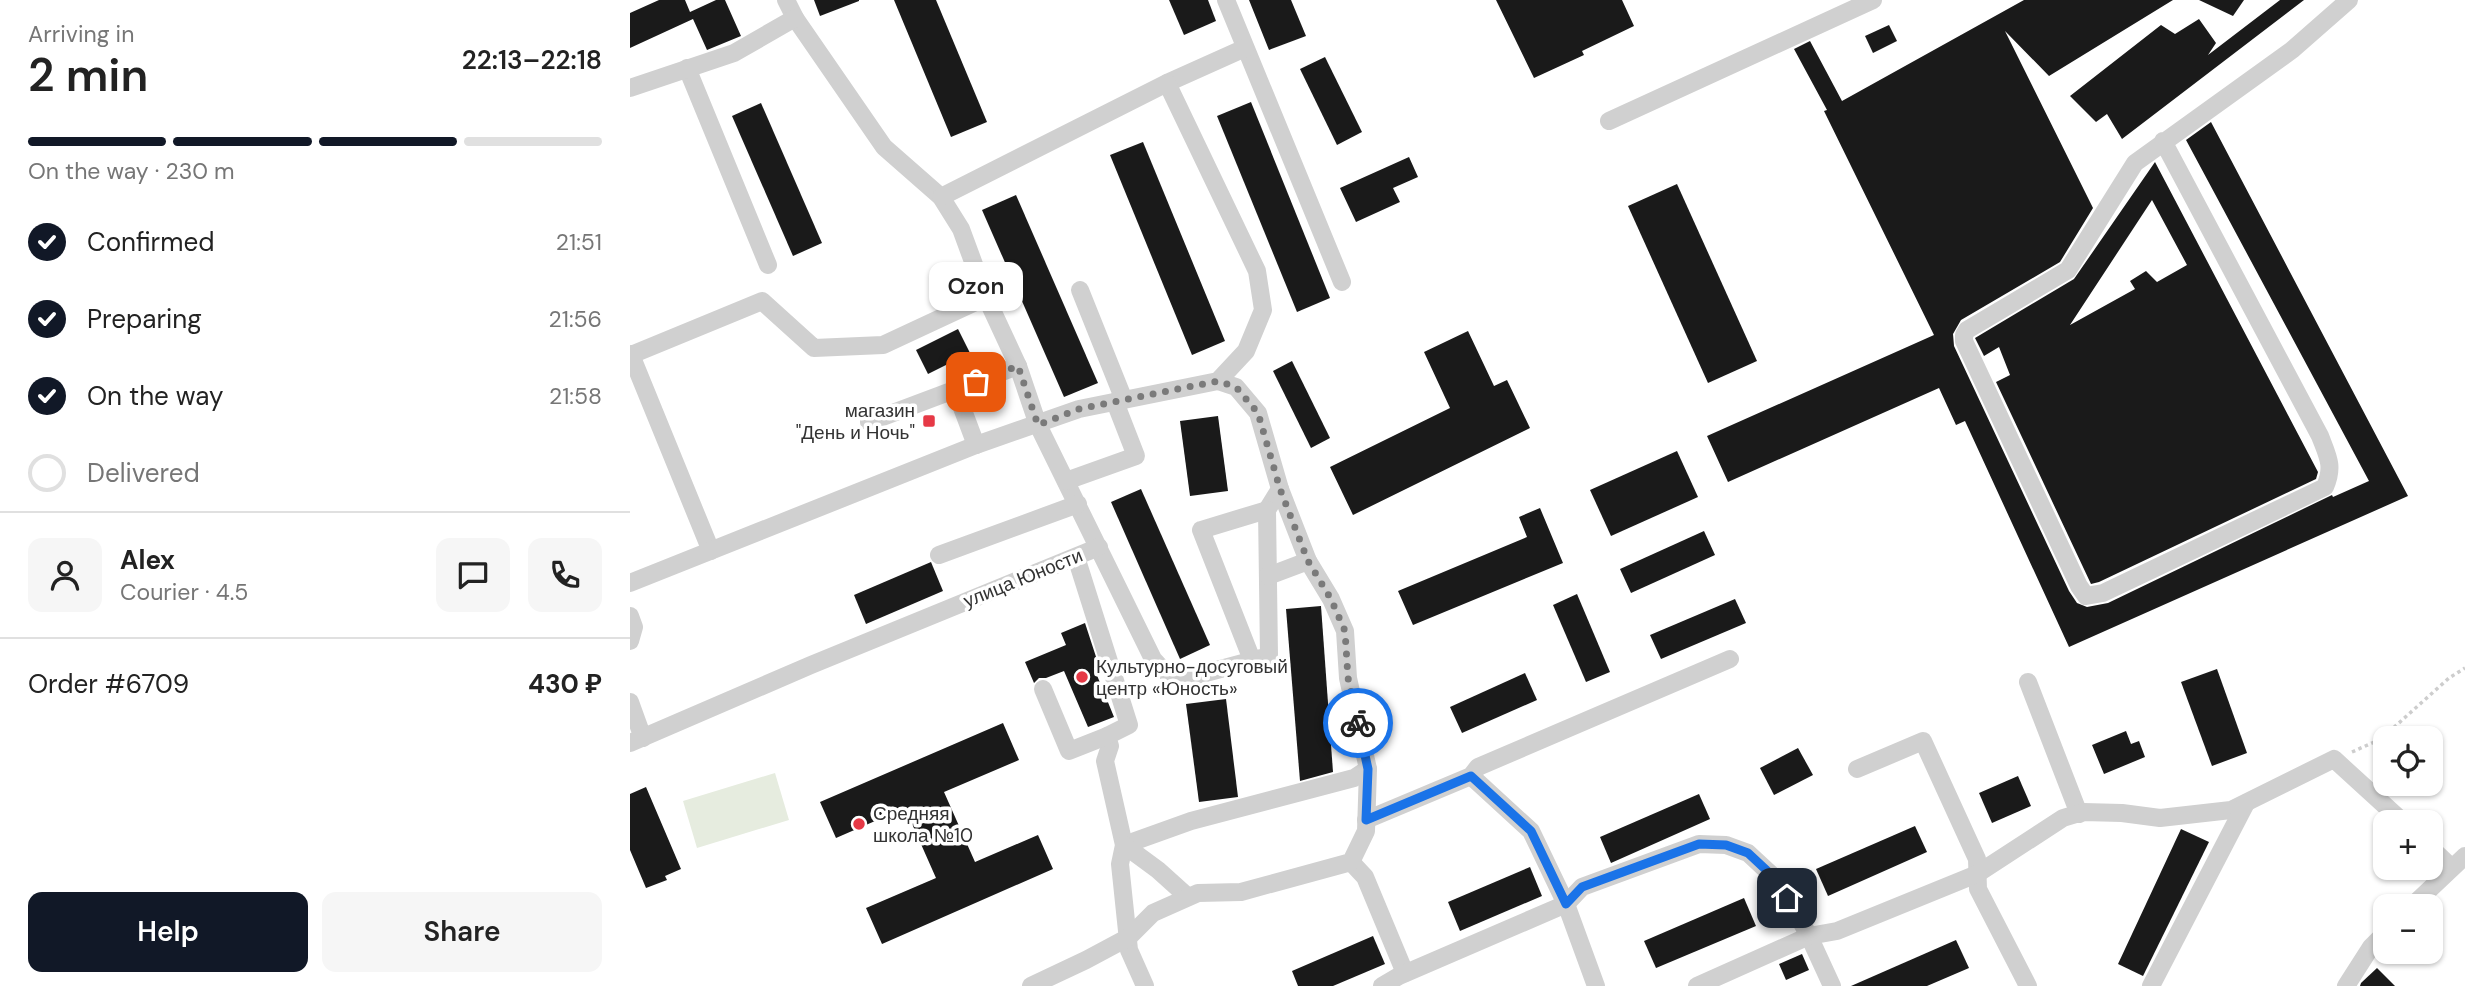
<!DOCTYPE html>
<meta charset="utf-8">
<style>
:root{--surface:#fff;--page:#f6f6f6;--text:#222;--muted:#767676;--line:#e0e0e0;--accent:#111827}
body{margin:0;font-family:"DM Sans",sans-serif;background:var(--page);color:var(--text);height:100vh;display:flex;flex-direction:column;font-size:26px;white-space:nowrap}
*{box-sizing:border-box;margin:0}
p{font-size:23px;color:var(--muted)}
.icon{flex:none;width:38px;height:38px;fill:none;stroke:currentColor;stroke-width:2;stroke-linecap:round;stroke-linejoin:round}
.map{position:relative;flex:1;overflow:hidden}
.details{display:flex;flex-direction:column;background:var(--surface);width:630px}
.details>*{flex:none}
.fabs{position:absolute;left:1743px;top:726px;display:grid;gap:14px}
.fabs a{display:grid;place-items:center;width:70px;height:70px;border-radius:14px;background:var(--surface);box-shadow:0 2px 5px #0004;font-size:35px}
.pin{position:absolute;display:grid;place-items:center;width:60px;height:60px;color:#fff;margin:-30px;border-radius:14px;box-shadow:0 4px 10px #0006}
.courier{position:absolute;display:grid;place-items:center;width:70px;height:70px;margin:-35px;border:5px solid #1a73e8;border-radius:50%;background:#fff;color:#222;box-shadow:0 2px 9px #0007}
.bubble{position:absolute;height:49px;border-radius:14px;background:var(--surface);box-shadow:0 2px 5px #0004;font-size:23px;font-weight:600;line-height:49px;text-align:center}
.head em{font-style:normal;font-weight:600}
.head div{display:flex;flex-direction:column-reverse}
.head{display:flex;align-items:center;justify-content:space-between;height:119px;padding:0 28px}
h1{font-size:46px;font-weight:600;line-height:52px}
.bar{display:grid;grid-template-columns:repeat(4,1fr);gap:10px 7px;align-content:center;height:84px;padding:0 28px}
.bar i{height:9px;border-radius:5px;background:var(--line)}
.bar .current{background:var(--accent)}
.bar p{grid-column:span 4}
.line{display:flex;align-items:center;gap:18px;padding:0 28px;border-top:2px solid var(--line)}
.line div{flex:1}
.round{display:grid;place-items:center;flex:none;width:74px;height:74px;border-radius:14px;background:var(--page)}
ol{padding:0 28px;list-style:none}
li{display:flex;align-items:center;gap:21px;height:77px}
li p{margin-inline-start:auto}
li .icon{padding:7px;border-radius:50%;background:var(--accent);color:#fff;stroke-width:4}
li:last-child{color:var(--muted)}
li i{width:38px;height:38px;border:4px solid var(--line);border-radius:50%}
.primary-button{display:flex;gap:14px;margin-top:auto;padding:14px 28px}
.primary-button a{flex:1;height:80px;border-radius:14px;background:var(--accent);color:#fff;font-size:28px;font-weight:600;line-height:80px;text-align:center}
.primary-button a+a{background:var(--page);color:var(--text)}
main{display:flex;flex:1;min-height:0}
.map>svg:first-child{display:block}
</style>
<main>
<section class="details">
<div class="head"><div><h1>2 min</h1><p>Arriving in</p></div><em>22:13–22:18</em></div>
<div class="bar"><i class="current"></i><i class="current"></i><i class="current"></i><i></i><p>On the way · 230 m</p></div>
<ol>
<li><svg class="icon" aria-label="check" viewBox="0 0 24 24"><path d="M5 12l5 5 9-10"/></svg>Confirmed<p>21:51</p></li>
<li><svg class="icon" aria-label="check" viewBox="0 0 24 24"><path d="M5 12l5 5 9-10"/></svg>Preparing<p>21:56</p></li>
<li><svg class="icon" aria-label="check" viewBox="0 0 24 24"><path d="M5 12l5 5 9-10"/></svg>On the way<p>21:58</p></li>
<li><i></i>Delivered</li>
</ol>
<div class="line" style="height:126px"><a class="round"><svg class="icon" aria-label="person" viewBox="0 0 24 24"><circle cx="12" cy="8" r="4"/><path d="M4 21q1-7 8-7t8 7"/></svg></a><div><b>Alex</b><p>Courier · 4.5</p></div><a class="round"><svg class="icon" aria-label="chat" viewBox="0 0 24 24"><path d="M4 5h16v11H9l-5 4z"/></svg></a><a class="round"><svg class="icon" aria-label="phone" viewBox="0 0 24 24"><path d="M5 4h4l2 5-3 2q2 4 5 5l2-3 5 2v4C11 20 4 13 5 4z"/></svg></a></div>
<div class="line" style="height:91px"><div>Order #6709</div><b>430 ₽</b></div>
<div class="primary-button"><a>Help</a><a>Share</a></div>
</section>
<div class="map">
<svg width="1835" height="986" viewBox="0 0 1835 986">
<rect width="100%" height="100%" fill="#fff"/>
<!-- green -->
<polygon fill="#e6ecdf" points="145,773 159,820 67,848 53,801"/>
<!-- building -->
<g fill="#1a1a1a" fill-rule="evenodd">
<polygon points="29,0 55,0 60,12 86,0 95,0 111,36 77,50 63,19 0,48 0,13"/>
<polygon points="184,0 229,0 229,1 190,16"/>
<polygon points="264,0 306,0 357,122 321,137"/>
<polygon points="539,0 578,0 586,21 554,35"/>
<polygon points="619,0 661,0 676,36 639,50"/>
<polygon points="866,0 992,0 1004,26 952,51 954,55 904,78"/>
<polygon points="1394,0 1543,0 1419,76 1375,31 1463,208 1430,262 1331,320 1323,334 1324,346 1439,591 1447,603 1457,607 1478,603 1702,495 1703,497 1739,481 1556,140 1581,122 1778,496 1439,647 1335,421 1326,425 1309,388 1098,482 1077,436 1304,335 1194,111 1197,110 1164,49 1180,41 1212,101"/>
<polygon points="1569,0 1614,0 1603,16"/>
<polygon points="1650,0 1674,0 1492,139 1477,114 1466,122 1440,96 1531,25 1545,34 1569,19 1586,43 1578,55"/>
<polygon points="1259,25 1267,41 1243,53 1235,36"/>
<polygon points="695,57 732,132 707,145 670,69"/>
<polygon points="621,102 700,298 667,312 587,116"/>
<polygon points="131,103 192,243 163,256 102,116"/>
<polygon points="513,142 595,341 562,355 480,155"/>
<polygon points="779,157 788,177 763,188 770,202 726,222 710,188"/>
<path d="M1525,162L1688,472L1686,479L1469,582L1461,584L1366,382L1380,375L1369,347L1354,356L1345,338L1444,279ZM1522,200L1557,265L1527,282L1516,271L1500,281L1505,289L1440,325Z"/>
<polygon points="1047,184 1127,361 1078,383 998,206"/>
<polygon points="386,195 468,383 434,397 352,210"/>
<polygon points="328,329 340,353 298,374 286,350"/>
<polygon points="838,331 864,386 877,380 900,428 723,515 700,467 820,408 794,352"/>
<polygon points="662,361 700,438 681,448 643,371"/>
<polygon points="588,416 598,491 560,496 550,421"/>
<polygon points="1047,451 1068,497 981,536 960,490"/>
<polygon points="511,489 580,645 550,659 481,502"/>
<polygon points="910,508 933,563 783,625 768,591 897,537 889,517"/>
<polygon points="1074,531 1085,555 1001,593 990,569"/>
<polygon points="301,562 313,591 236,624 224,595"/>
<polygon points="947,594 980,672 956,682 923,605"/>
<polygon points="1105,599 1116,623 1031,659 1020,635"/>
<polygon points="691,606 703,772 670,781 656,609"/>
<polygon points="455,623 469,666 464,668 484,717 458,727 434,671 416,678 409,678 404,683 395,662 436,645 431,633"/>
<polygon points="1587,669 1617,753 1582,766 1551,682"/>
<polygon points="895,673 907,700 832,733 820,707"/>
<polygon points="596,699 608,797 569,802 556,704"/>
<polygon points="373,723 389,760 314,792 345,862 408,835 423,869 252,944 236,908 306,878 275,808 206,838 190,802"/>
<polygon points="1496,731 1501,744 1509,741 1515,757 1474,774 1462,745"/>
<polygon points="1168,748 1183,775 1144,795 1130,768"/>
<polygon points="1388,776 1401,806 1362,823 1349,793"/>
<polygon points="16,787 51,869 35,876 37,880 16,888 0,850 0,794"/>
<polygon points="1069,794 1080,819 981,863 970,837"/>
<polygon points="1285,826 1297,852 1198,896 1186,869"/>
<polygon points="1551,829 1579,842 1513,976 1488,964"/>
<polygon points="900,867 912,896 830,931 818,902"/>
<polygon points="1114,898 1126,926 1026,968 1014,941"/>
<polygon points="743,936 755,964 703,986 668,986 662,971"/>
<polygon points="1326,940 1339,968 1297,986 1221,986"/>
<polygon points="1172,954 1179,970 1156,980 1149,964"/>
<polygon points="1747,968 1765,986 1730,986 1731,983"/>
</g>
<g fill="none" stroke-linecap="round" stroke-linejoin="round">
<!-- path -->
<polyline stroke="#cdcdcd" stroke-width="3.5" stroke-dasharray="3.5 3.5" stroke-linecap="butt" points="1722,752 1751,739 1819,678 1835,668"/>
<!-- minor -->
<g stroke="#d0d0d0" stroke-width="18">
<polyline points="156,0 165,18 254,147 311,197 331,229 356,297 388,366 408,425 523,659 534,671 557,678 639,656 637,510 650,489"/>
<polyline points="596,0 712,282"/>
<polyline points="57,68 138,265"/>
<polyline points="0,88 104,53 165,18"/>
<polyline points="979,121 1243,0"/>
<path d="M1533,141L1690,436C1698,457 1704,466 1695,487L1473,593L1456,596L1449,586L1334,341V335L1337,330L1438,270L1505,163L1662,50L1719,0"/>
<polyline points="311,197 537,83 615,48"/>
<polyline points="450,290 494,400"/>
<polyline points="0,354 1,355 132,301 184,348 253,345 356,297"/>
<polyline points="1,355 81,551"/>
<polyline points="325,389 346,445"/>
<polyline points="239,422 388,366"/>
<polyline points="436,481 506,456 485,402"/>
<polyline points="309,555 448,504"/>
<polyline points="446,557 499,725 477,736 480,746 475,761 494,845 490,864 499,950 515,986"/>
<polyline points="638,576 678,561"/>
<polyline points="0,583 346,445 449,409 588,381 616,351 633,310 627,271 537,83"/>
<polyline points="0,616 4,627 0,641"/>
<polyline points="622,660 571,530 637,510"/>
<polyline points="1398,682 1449,814"/>
<polyline points="413,689 439,751 477,736"/>
<polyline points="0,702 13,738"/>
<polyline points="0,743 181,665 469,547"/>
<polyline points="1227,769 1293,741 1347,859 1348,889 1398,986"/>
<polyline points="841,776 901,831 936,904 966,986"/>
<polyline points="736,820 841,776 848,767 1100,659"/>
<polyline points="494,845 561,821 724,778 738,769"/>
<polyline points="494,845 528,870 558,897"/>
<polyline points="1801,848 1821,867"/>
<polyline points="721,862 735,877 775,973"/>
<polyline points="1782,906 1835,856"/>
<polyline points="401,986 456,960 499,937 523,913 568,893 611,892 721,862 736,831 738,769 718,678 715,631 701,599 678,561 650,489 628,413 606,387 588,381"/>
<polyline points="752,986 769,976 936,904 952,887 1069,844 1096,845 1118,853 1149,882 1179,936 1202,986"/>
<polyline points="1067,986 1179,936 1207,931 1347,874 1433,818 1453,812 1492,813 1530,818 1601,810 1704,759 1773,822"/>
<polyline points="1521,986 1616,803"/>
<polyline points="1716,986 1741,947 1755,933"/>
</g>
</g>
<g fill="none" stroke-linecap="round" stroke-linejoin="round">
<!-- done -->
<polyline stroke="#7a7a7a" stroke-width="7" stroke-dasharray="0 12.6" points="346,382 388,366 408,425 449,409 588,381 606,387 628,413 650,489 678,561 701,599 715,631 718,678 728,723"/>
<!-- route -->
<polyline stroke="#1a73e8" stroke-width="9" points="728,723 738,769 736,820 841,776 901,831 936,904 952,887 1069,844 1096,845 1118,853 1149,882 1157,898"/>
</g>
<!-- markers -->
<g fill="#e63946" stroke="#fff" stroke-width="2.5">
<rect x="292" y="414" width="14" height="14" rx="3.5"/>
<circle cx="452" cy="677" r="7"/>
<circle cx="229" cy="824" r="7"/>
</g>
<g text-anchor="middle" dominant-baseline="central" stroke-width="7" stroke-linejoin="round" paint-order="stroke">
<!-- poi labels -->
<g font-size="19" fill="#333" stroke="#fff" text-anchor="start">
<text x="285" y="410" text-anchor="end">магазин<tspan x="285" dy="22">"День и Ночь"</tspan></text>
<text x="466" y="666">Культурно-досуговый<tspan x="466" dy="22">центр «Юность»</tspan></text>
<text x="243" y="813">Средняя<tspan x="243" dy="22">школа №10</tspan></text>
</g>
<!-- street labels -->
<g font-size="19" fill="#333" stroke="#fff">
<text transform="translate(393 578) rotate(-22)">улица Юности</text>
</g>
</g>
</svg>
<div class="fabs">
<a><svg class="icon" aria-label="locate" viewBox="0 0 24 24"><circle cx="12" cy="12" r="6"/><path d="M12 2v4M12 18v4M2 12h4M18 12h4"/></svg></a>
<a>+</a>
<a>−</a>
</div>
<div class="pin" style="left:346px;top:382px;background:#ea580c"><svg class="icon" aria-label="bag" viewBox="0 0 24 24"><path d="M5 8h14l-1 12H6zM9 8a3 3 0 0 1 6 0"/></svg></div>
<div class="pin" style="left:1157px;top:898px;background:#1f2937"><svg class="icon" aria-label="home" viewBox="0 0 24 24"><path d="M3 11l9-7 9 7M6 9v11h12V9"/></svg></div>
<div class="courier" style="left:728px;top:723px"><svg class="icon" aria-label="bike" viewBox="0 0 24 24"><circle cx="6" cy="16" r="4"/><circle cx="18" cy="16" r="4"/><path d="M6 16l4-8h5l3 8M10 8l3 8H6M13 5h3"/></svg></div>
<div class="bubble" style="left:299px;top:262px;width:94px">Ozon</div>
</div>
</main>
